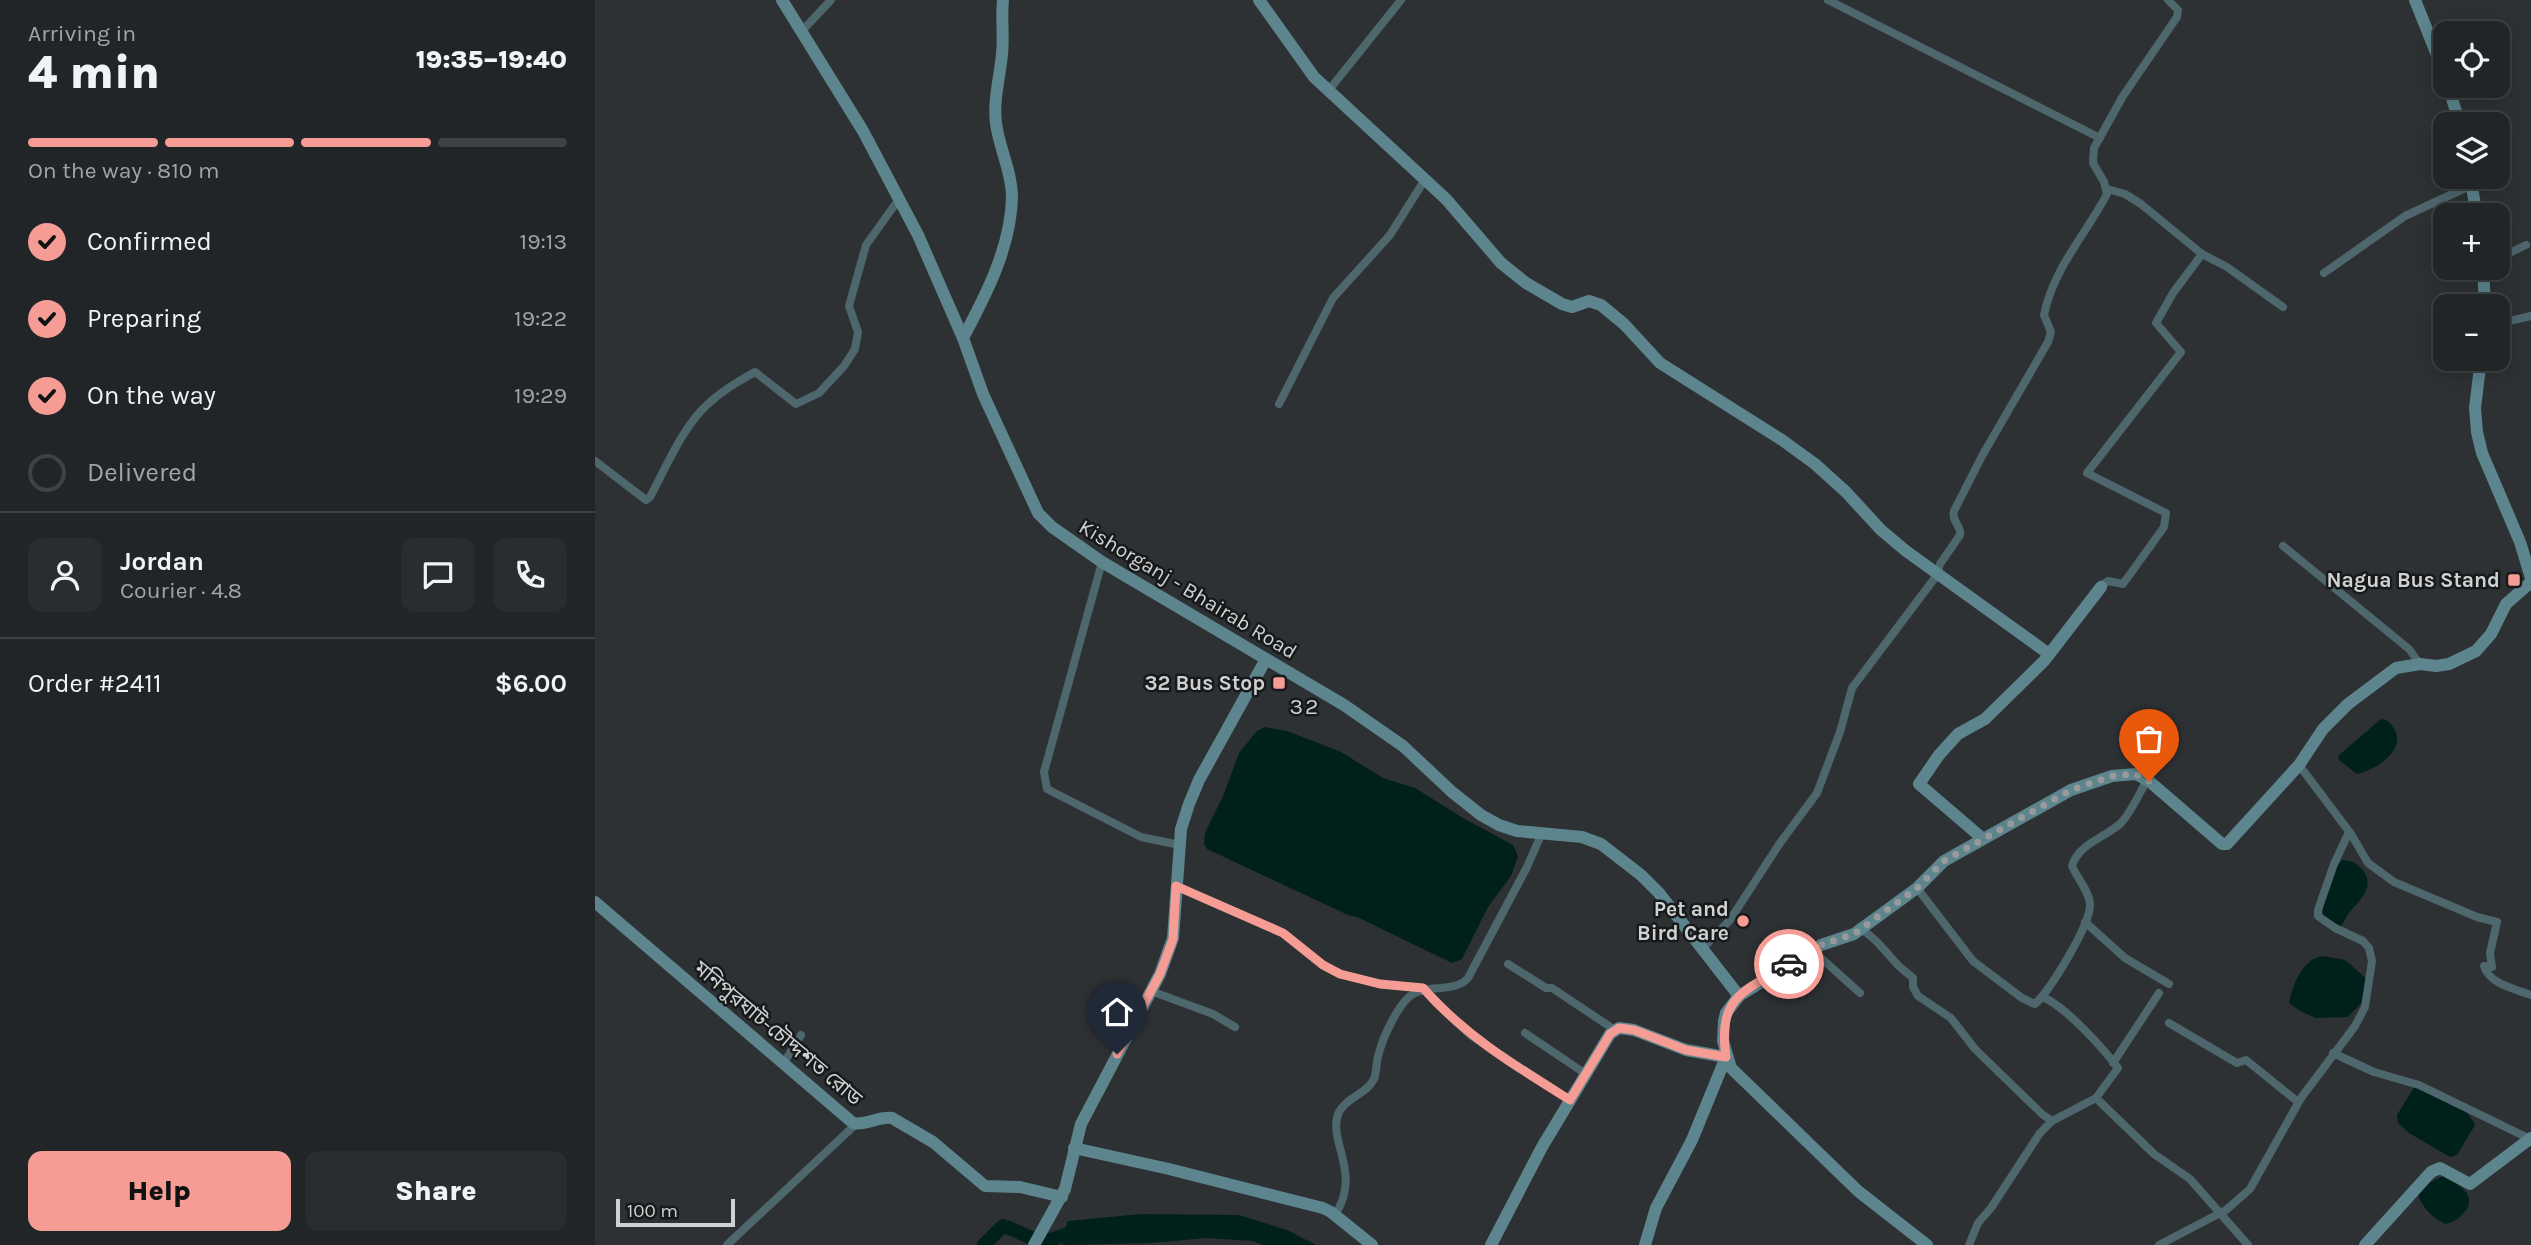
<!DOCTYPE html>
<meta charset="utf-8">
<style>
:root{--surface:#222527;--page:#2a2d2f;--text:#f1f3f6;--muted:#a2a5a7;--line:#3f4244;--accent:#f59c94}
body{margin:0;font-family:Karla,"Noto Sans Bengali",sans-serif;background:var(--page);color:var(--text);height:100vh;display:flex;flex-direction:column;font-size:26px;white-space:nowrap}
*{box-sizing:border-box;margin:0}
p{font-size:23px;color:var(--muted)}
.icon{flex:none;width:38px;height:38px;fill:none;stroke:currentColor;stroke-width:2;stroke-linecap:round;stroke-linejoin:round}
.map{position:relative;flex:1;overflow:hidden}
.side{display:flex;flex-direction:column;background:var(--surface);width:595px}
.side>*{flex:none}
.fabs{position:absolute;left:1838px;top:21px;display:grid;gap:14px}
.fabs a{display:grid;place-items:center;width:77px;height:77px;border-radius:14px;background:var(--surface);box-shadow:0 4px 18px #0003,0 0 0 2px var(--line);font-size:35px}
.scale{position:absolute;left:21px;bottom:18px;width:119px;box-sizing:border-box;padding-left:7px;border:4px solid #cfd1d3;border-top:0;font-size:19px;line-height:24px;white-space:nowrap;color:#cfd1d3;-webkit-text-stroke:5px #17191a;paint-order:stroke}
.pin{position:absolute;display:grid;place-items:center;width:60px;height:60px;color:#fff;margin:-72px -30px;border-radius:50% 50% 50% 0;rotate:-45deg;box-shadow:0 0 7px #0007}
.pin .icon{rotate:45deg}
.courier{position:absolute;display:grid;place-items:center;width:70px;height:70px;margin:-35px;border:5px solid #f59c94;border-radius:50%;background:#fff;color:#222;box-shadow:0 2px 9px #0007}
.overview em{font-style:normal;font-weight:800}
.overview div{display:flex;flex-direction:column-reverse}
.overview{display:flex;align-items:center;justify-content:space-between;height:119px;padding:0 28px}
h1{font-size:46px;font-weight:800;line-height:52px}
.bar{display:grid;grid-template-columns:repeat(4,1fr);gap:10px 7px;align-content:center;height:84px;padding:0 28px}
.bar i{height:9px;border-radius:5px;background:var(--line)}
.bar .active{background:var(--accent)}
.bar p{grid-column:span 4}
.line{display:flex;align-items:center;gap:18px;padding:0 28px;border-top:2px solid var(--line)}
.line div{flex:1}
.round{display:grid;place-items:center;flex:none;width:74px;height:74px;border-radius:14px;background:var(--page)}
ol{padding:0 28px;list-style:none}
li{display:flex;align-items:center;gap:21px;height:77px}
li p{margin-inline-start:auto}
li .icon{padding:7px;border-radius:50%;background:var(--accent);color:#111;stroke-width:4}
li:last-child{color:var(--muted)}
li i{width:38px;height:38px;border:4px solid var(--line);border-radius:50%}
.cta{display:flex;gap:14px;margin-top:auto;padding:14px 28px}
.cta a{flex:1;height:80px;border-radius:14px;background:var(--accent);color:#111;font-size:28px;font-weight:800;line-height:80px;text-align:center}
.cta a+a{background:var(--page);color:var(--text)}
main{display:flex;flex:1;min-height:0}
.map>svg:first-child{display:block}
</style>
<main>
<section class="side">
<div class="overview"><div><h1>4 min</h1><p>Arriving in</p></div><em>19:35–19:40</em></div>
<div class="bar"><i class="active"></i><i class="active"></i><i class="active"></i><i></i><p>On the way · 810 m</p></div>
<ol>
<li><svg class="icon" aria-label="check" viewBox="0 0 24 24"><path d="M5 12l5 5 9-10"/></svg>Confirmed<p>19:13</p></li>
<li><svg class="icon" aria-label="check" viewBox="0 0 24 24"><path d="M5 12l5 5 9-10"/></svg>Preparing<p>19:22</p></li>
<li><svg class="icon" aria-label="check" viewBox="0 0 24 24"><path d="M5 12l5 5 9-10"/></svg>On the way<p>19:29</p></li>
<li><i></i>Delivered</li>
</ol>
<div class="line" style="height:126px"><a class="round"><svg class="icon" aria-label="person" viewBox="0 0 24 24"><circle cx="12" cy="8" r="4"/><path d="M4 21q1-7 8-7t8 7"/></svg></a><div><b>Jordan</b><p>Courier · 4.8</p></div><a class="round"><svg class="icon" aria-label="chat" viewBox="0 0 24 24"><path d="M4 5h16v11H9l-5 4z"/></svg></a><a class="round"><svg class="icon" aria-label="phone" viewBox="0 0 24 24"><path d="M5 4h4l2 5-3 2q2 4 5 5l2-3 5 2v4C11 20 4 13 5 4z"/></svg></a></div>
<div class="line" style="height:91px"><div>Order #2411</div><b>$6.00</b></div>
<div class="cta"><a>Help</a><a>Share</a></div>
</section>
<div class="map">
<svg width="1936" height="1245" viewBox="0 0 1936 1245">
<rect width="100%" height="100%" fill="#2e3134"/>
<!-- water -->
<g fill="#00201c">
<path d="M1786,719C1793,720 1795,722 1799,729C1812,750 1781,770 1762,774L1744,760L1743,756Z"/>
<polygon points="670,727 692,731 746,752 788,778 820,788 868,818 918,845 923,856 916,876 893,907 867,959 857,963 762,917 753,915 612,849 609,844 610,833 628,796 644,753 662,731"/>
<path d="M1747,860C1756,860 1761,863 1767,869C1782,887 1764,900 1754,913C1750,918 1749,923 1745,927L1728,916C1727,899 1736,872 1747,860Z"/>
<path d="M1728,956L1750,960L1772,979L1768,1001L1753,1017L1721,1018L1705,1011L1694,1003C1698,984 1707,959 1728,956Z"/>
<path d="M1820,1086C1839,1095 1873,1104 1880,1125L1862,1155L1855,1157L1814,1133L1803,1123L1802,1115Z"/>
<path d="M1848,1176C1854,1179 1862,1183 1867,1188C1884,1202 1867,1220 1851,1224C1839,1220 1826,1206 1823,1194L1832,1184Z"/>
<polygon points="546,1214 644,1215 692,1230 721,1245 668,1245 658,1241 611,1238 556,1243 468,1245 468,1234 473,1221"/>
</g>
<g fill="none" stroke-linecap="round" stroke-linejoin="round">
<!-- river -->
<path stroke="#00201c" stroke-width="14" d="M389,1245L408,1226C420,1229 437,1240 446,1241C457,1242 471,1232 486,1232"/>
<!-- street -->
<g stroke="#4e676d" stroke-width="8">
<polyline points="1233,0 1505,138"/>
<polyline points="206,32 236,0"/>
<polyline points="734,90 806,0"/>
<polyline points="1512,189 1530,194 1546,204 1607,254 1632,267 1688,307"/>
<polyline points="1902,259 1931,245"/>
<polyline points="1729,273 1810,216 1877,185"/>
<polyline points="1902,324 1936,316"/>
<polyline points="684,404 738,298 795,235 829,181"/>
<path d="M0,461L51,500L55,497C72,466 87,427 114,403C128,390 144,381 160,372L201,404L224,393L249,366L260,349L263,332L254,306L271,245L304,199"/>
<polyline points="1688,546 1814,649 1825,664"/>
<polyline points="507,562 449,772 452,789 546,837 585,845"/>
<polyline points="1508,584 1506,587 1513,581 1528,584 1569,527 1571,513 1492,473 1586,352 1561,323 1578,293 1607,254"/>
<path d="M1704,765L1756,834L1773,863L1799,882L1882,917L1902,922L1895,953L1897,967L1889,966C1894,984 1920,989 1936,995"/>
<polyline points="581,886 688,933 728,965 745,974 785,984 828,988 875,1035 975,1100"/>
<path d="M1322,888L1378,961L1427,998L1440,1004C1455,990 1495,926 1495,905C1495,892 1482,878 1477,866C1483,844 1511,837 1526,823C1537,811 1544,794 1552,780"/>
<polyline points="1490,922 1530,958 1574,984"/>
<path d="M1264,928C1280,937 1289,950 1301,963C1306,969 1313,973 1318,978V987L1323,996L1356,1018L1380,1049L1447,1114L1457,1121"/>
<path d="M1108,948L1135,920L1185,843L1222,793L1245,732L1257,688L1342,575L1345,564L1365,535C1367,526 1356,521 1359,511L1387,456L1453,342L1456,332L1449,315C1458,269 1491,234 1512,194L1509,182L1498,163L1499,148L1528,96L1582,17L1583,10L1573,0"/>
<polyline points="1217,950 1265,993"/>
<polyline points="913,964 951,988 957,988 1020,1030"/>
<polyline points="556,991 618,1014 640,1027"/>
<polyline points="1574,1023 1635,1059 1642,1063 1651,1060 1703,1102"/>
<polyline points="930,1033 991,1074"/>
<polyline points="1738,1053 1779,1072 1824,1085 1935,1139"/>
<polyline points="1518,1063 1564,993"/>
<polyline points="188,1064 206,1035"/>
<polyline points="1501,1098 1559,1154 1595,1179 1653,1245"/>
<path d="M740,1215C768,1172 731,1140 744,1112C752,1097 772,1094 779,1079C782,1071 781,1061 784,1053C788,1037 804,1002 818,994C834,984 860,993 873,978L932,867L946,835"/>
<polyline points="132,1245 261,1124"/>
<path d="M1374,1245L1383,1223L1396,1208L1445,1133L1457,1121L1501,1098L1523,1068C1507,1047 1472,1008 1448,997"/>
<polyline points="1564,1245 1631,1210 1655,1189 1706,1098 1760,1026 1770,1007 1777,961 1774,948 1768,941 1740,928 1723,916 1723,910 1739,864 1754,832"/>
</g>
<!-- secondary -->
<g stroke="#5c858e" stroke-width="12">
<polyline points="187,0 268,131 323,235 368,338 388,394 443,513 457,527 507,562 749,705 808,746 857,792 886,815 904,825 922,831 987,837 1006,844 1046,875 1064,893 1144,996"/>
<polyline points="664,0 719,77 851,199 906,263 931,283 967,304 977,307 994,301 1006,305 1029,324 1065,363 1187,440 1220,464 1251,492 1286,530 1311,551 1454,654"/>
<polyline points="1820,0 1850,75"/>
<polyline points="1853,86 1865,124"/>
<polyline points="1875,177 1882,215"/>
<polyline points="1888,268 1890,306"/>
<path d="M368,338C391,295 416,247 417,197C417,172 404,148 401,123C398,100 405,77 407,54C409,36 406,18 408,0"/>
<polyline points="1886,359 1880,408 1882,432 1887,453 1925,542 1936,578"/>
<polyline points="1387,838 1324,784 1344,755 1363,734 1390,719 1449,661 1506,587"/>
<path d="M0,902L258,1123C271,1126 283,1116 297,1118L338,1142L390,1186L425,1187L467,1197"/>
<polyline points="479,1148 574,1169 728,1208 736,1212 777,1245"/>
<polyline points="439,1245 470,1189 486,1124 565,974 578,938 586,829 594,804 604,780 671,659"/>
<polyline points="896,1245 947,1147 1015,1034 1024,1028 1039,1030 1091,1050 1131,1057 1097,1140 1061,1208 1050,1245"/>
<polyline points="1332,1245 1263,1191 1136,1068 1128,1041 1129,1021 1131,1013 1144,996 1226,945 1259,934 1322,888 1349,861 1476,790 1517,776 1541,774 1554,781 1627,844 1632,844 1704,765 1728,729 1753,704 1801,668 1825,664 1841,666 1854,664 1881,651 1896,634 1911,604 1936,582"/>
<polyline points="1770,1245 1836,1172 1845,1168 1875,1184 1936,1138"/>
</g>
</g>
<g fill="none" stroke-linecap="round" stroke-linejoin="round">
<!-- done -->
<polyline stroke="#97999b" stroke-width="7" stroke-dasharray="0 12.6" points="1194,964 1226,945 1259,934 1322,888 1349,861 1476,790 1517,776 1541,774 1554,781"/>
<!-- route -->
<path stroke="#f59c94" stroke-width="9" d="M522,1054L565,974L578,939L581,886L688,933L728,965L745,974L785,984L828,988C870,1036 922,1067 975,1100L1015,1034L1024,1028L1039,1030L1091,1050L1131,1057C1122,997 1148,992 1194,964"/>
</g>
<!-- markers -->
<g fill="#f59c94" stroke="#17191a" stroke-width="2.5">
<rect x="1912" y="573" width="14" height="14" rx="3.5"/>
<rect x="677" y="676" width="14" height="14" rx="3.5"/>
<circle cx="1148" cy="921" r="7"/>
</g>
<g text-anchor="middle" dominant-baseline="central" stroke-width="5" stroke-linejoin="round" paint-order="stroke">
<!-- poi labels -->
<g font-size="21" font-weight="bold" fill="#cfd1d3" stroke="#17191a" text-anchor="end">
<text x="1905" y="580">Nagua Bus Stand</text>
<text x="670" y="683">32 Bus Stop</text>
<text x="1134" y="909">Pet and<tspan x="1134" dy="24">Bird Care</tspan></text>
</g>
<!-- street labels -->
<g font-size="21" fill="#cfd1d3" stroke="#17191a">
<text transform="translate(593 589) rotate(31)">Kishorganj - Bhairab Road</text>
<text transform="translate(183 1033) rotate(40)">মনিপুরঘাট-চৌদ্দশত রোড</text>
</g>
<!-- neighbourhood labels -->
<g font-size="23" letter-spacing="2" fill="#ced2d6" stroke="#17191a">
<text x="710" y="706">32</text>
</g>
</g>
</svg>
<div class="fabs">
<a><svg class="icon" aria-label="locate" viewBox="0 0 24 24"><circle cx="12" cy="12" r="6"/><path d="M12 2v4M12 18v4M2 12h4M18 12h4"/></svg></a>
<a><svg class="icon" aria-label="layers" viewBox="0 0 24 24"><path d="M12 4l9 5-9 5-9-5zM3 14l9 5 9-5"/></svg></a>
<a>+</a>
<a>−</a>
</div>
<div class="scale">100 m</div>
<div class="pin" style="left:1554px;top:781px;background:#ea580c"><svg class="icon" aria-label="bag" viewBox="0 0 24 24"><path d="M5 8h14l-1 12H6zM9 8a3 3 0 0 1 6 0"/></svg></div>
<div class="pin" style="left:522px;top:1054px;background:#1f2937"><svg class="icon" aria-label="home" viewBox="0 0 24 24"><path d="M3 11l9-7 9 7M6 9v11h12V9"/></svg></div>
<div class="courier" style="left:1194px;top:964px"><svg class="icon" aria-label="car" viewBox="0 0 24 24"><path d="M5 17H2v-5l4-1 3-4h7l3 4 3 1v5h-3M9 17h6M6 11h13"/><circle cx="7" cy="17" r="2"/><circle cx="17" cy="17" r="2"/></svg></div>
</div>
</main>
